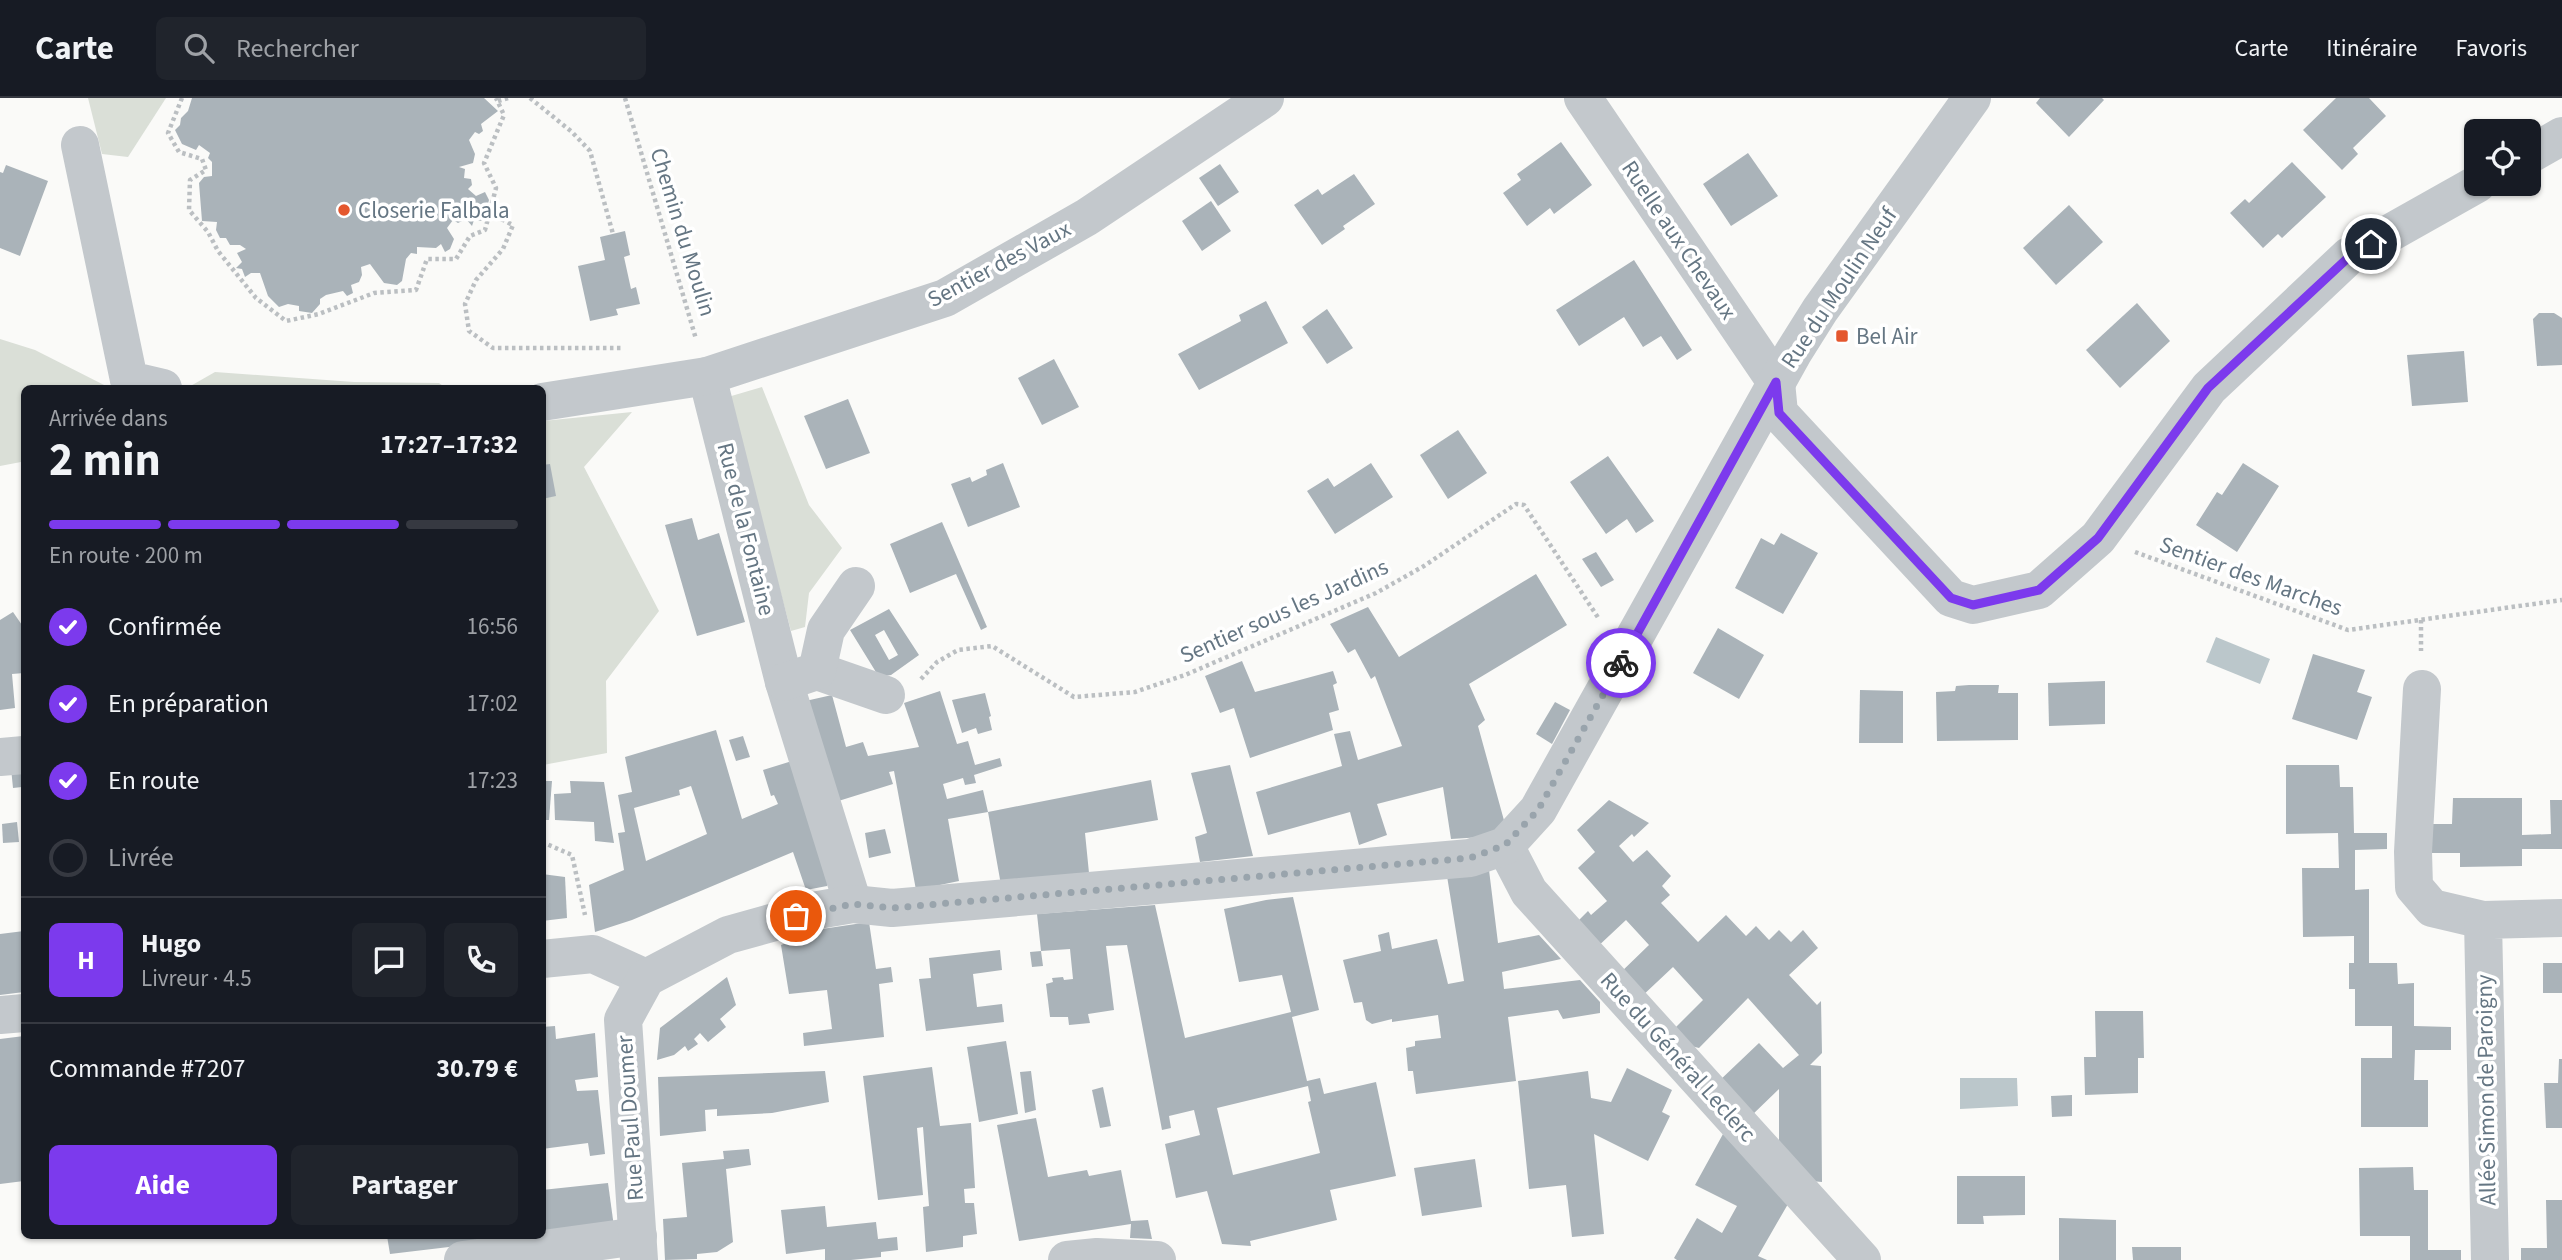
<!DOCTYPE html>
<html lang="fr">
<meta charset="utf-8">
<style>
:root{--surface:#171b24;--page:#20242c;--text:#f1f3f6;--muted:#9ea1a6;--line:#363941;--accent:#7c3aed}
body{margin:0;font-family:"Source Sans 3",sans-serif;background:var(--page);color:var(--text);height:100vh;display:flex;flex-direction:column;font-size:26px;white-space:nowrap}
*{box-sizing:border-box;margin:0}
p{font-size:23px;color:var(--muted)}
.icon{flex:none;width:38px;height:38px;fill:none;stroke:currentColor;stroke-width:2;stroke-linecap:round;stroke-linejoin:round}
.map{position:relative;flex:1;overflow:hidden}
.side{position:absolute;left:21px;top:287px;width:525px;height:854px;display:flex;flex-direction:column;background:var(--surface);border-radius:10px;box-shadow:0 2px 5px #0004}
.side>*{flex:none}
.tools{position:absolute;left:2464px;top:21px;display:grid;gap:14px}
.tools a{display:grid;place-items:center;width:77px;height:77px;border-radius:10px;background:var(--surface);box-shadow:0 2px 5px #0004;font-size:35px}
.pin{position:absolute;display:grid;place-items:center;width:60px;height:60px;color:#fff;margin:-30px;border:4px solid #fff;border-radius:50%;box-shadow:0 2px 7px #0007}
.courier{position:absolute;display:grid;place-items:center;width:70px;height:70px;margin:-35px;border:5px solid #7c3aed;border-radius:50%;background:#fff;color:#222;box-shadow:0 2px 9px #0007}
.headline em{font-style:normal;font-weight:700}
.headline div{display:flex;flex-direction:column-reverse}
.headline{display:flex;align-items:center;justify-content:space-between;height:119px;padding:0 28px}
h1{font-size:46px;font-weight:700;line-height:52px}
.bar{display:grid;grid-template-columns:repeat(4,1fr);gap:10px 7px;align-content:center;height:84px;padding:0 28px}
.bar i{height:9px;border-radius:5px;background:var(--line)}
.bar .current{background:var(--accent)}
.bar p{grid-column:span 4}
.line{display:flex;align-items:center;gap:18px;padding:0 28px;border-top:2px solid var(--line)}
.line div{flex:1}
.round{display:grid;place-items:center;flex:none;width:74px;height:74px;border-radius:10px;background:var(--page)}
ol{padding:0 28px;list-style:none}
li{display:flex;align-items:center;gap:21px;height:77px}
li p{margin-inline-start:auto}
li .icon{padding:7px;border-radius:50%;background:var(--accent);color:#fff;stroke-width:4}
li:last-child{color:var(--muted)}
li i{width:38px;height:38px;border:4px solid var(--line);border-radius:50%}
.action{display:flex;gap:14px;margin-top:auto;padding:14px 28px}
.action a{flex:1;height:80px;border-radius:10px;background:var(--accent);color:#fff;font-size:28px;font-weight:700;line-height:80px;text-align:center}
.action a+a{background:var(--page);color:var(--text)}
header{display:flex;align-items:center;gap:42px;box-sizing:border-box;height:98px;padding:0 35px;background:var(--surface);border-bottom:2px solid var(--line)}
header strong{font-size:33px}
nav{display:flex;gap:38px;margin-inline-start:auto;font-size:24px}
.search{width:490px;height:63px;background:var(--page);display:flex;align-items:center;gap:18px;box-sizing:border-box;padding:0 24px;border-radius:10px;color:var(--muted);font-size:26px}
.map>svg:first-child{display:block}
</style>
<header>
<strong>Carte</strong>
<div class="search"><svg class="icon" aria-label="search" viewBox="0 0 24 24"><circle cx="10" cy="10" r="6"/><path d="M15 15l6 6"/></svg>Rechercher</div>
<nav><a>Carte</a><a>Itinéraire</a><a>Favoris</a></nav>
</header>
<div class="map">
<svg width="2562" height="1162" viewBox="0 0 2562 1162">
<rect width="100%" height="100%" fill="#fafaf8"/>
<!-- green -->
<g fill="#dadfd7">
<polygon points="88,0 166,0 128,59 102,56"/>
<polygon points="0,241 35,252 110,290 24,290 24,370 21,364 0,368"/>
<polygon points="215,274 354,284 439,285 446,290 187,290"/>
<polygon points="762,289 809,407 842,450 809,495 805,529 791,533 728,299"/>
<polygon points="632,314 584,369 659,513 606,583 607,655 543,667 543,323"/>
</g>
<!-- water -->
<g fill="#bbc7cb">
<polygon points="2216,539 2270,561 2260,586 2206,564"/>
<polygon points="1960,980 2017,980 2018,1008 1960,1011"/>
</g>
<!-- building -->
<g fill="#aab3b9" fill-rule="evenodd">
<polygon points="192,0 484,0 498,13 481,26 483,33 479,36 475,34 469,42 475,56 473,65 459,69 465,71 464,80 471,81 472,87 468,91 476,98 485,94 489,102 483,123 474,122 472,128 466,121 458,125 453,122 447,130 454,141 450,151 445,154 441,146 436,150 417,149 417,156 411,155 406,161 402,183 397,187 384,185 370,166 361,169 362,177 359,184 351,187 353,195 347,198 343,193 326,197 320,201 320,206 312,215 299,213 299,208 288,206 279,209 268,198 260,175 251,175 245,179 242,171 236,170 242,164 237,155 246,151 240,147 230,147 226,140 220,140 216,132 217,124 202,123 199,85 204,79 212,78 212,64 208,60 210,55 199,47 196,52 182,46 175,32 180,27 181,20 188,13"/>
<polygon points="2040,0 2102,0 2104,2 2069,39 2036,5"/>
<polygon points="2336,0 2369,0 2386,18 2353,50 2358,56 2342,72 2303,32"/>
<polygon points="1561,44 1592,87 1554,116 1550,110 1527,128 1503,95 1521,82 1517,76"/>
<polygon points="1748,55 1778,98 1731,128 1703,86"/>
<polygon points="2292,64 2326,99 2282,140 2278,136 2263,150 2230,115 2245,101 2249,105"/>
<polygon points="1220,66 1239,94 1218,108 1199,80"/>
<polygon points="6,67 48,83 20,158 0,150 0,74 3,75"/>
<polygon points="1354,76 1375,106 1343,128 1345,131 1322,147 1294,107 1318,91 1322,97"/>
<polygon points="1211,103 1231,133 1202,153 1182,123"/>
<polygon points="2069,107 2103,144 2056,187 2023,150"/>
<polygon points="625,133 630,157 624,159 631,191 636,189 640,206 616,211 618,217 590,223 578,168 605,162 600,139"/>
<polygon points="1634,162 1692,252 1677,262 1661,238 1643,249 1624,219 1579,248 1556,212"/>
<polygon points="1266,203 1288,245 1199,292 1178,256 1241,223 1239,217"/>
<polygon points="2137,205 2170,243 2120,290 2086,252"/>
<polygon points="1327,211 1353,250 1327,266 1302,229"/>
<polygon points="2539,215 2554,215 2562,220 2562,267 2537,268 2533,221"/>
<polygon points="2464,253 2468,304 2412,308 2407,257"/>
<polygon points="1054,261 1079,309 1042,327 1018,280"/>
<polygon points="848,301 870,355 826,371 804,318"/>
<polygon points="1458,332 1487,375 1448,401 1420,357"/>
<polygon points="1608,358 1654,423 1636,435 1627,421 1606,436 1570,384"/>
<polygon points="1003,365 1020,409 968,429 951,386 970,379 972,384 987,377 986,372"/>
<polygon points="1371,365 1393,399 1335,436 1307,393 1328,380 1334,389"/>
<polygon points="2243,365 2279,388 2237,454 2196,427 2217,394 2222,397"/>
<polygon points="550,366 556,398 542,401 542,367"/>
<polygon points="692,420 698,442 719,435 745,524 697,538 665,427"/>
<polygon points="942,424 987,529 981,532 956,476 910,495 890,446"/>
<polygon points="1781,435 1818,455 1783,516 1735,490 1761,440 1774,447"/>
<polygon points="1596,454 1614,482 1601,489 1582,461"/>
<polygon points="1536,476 1567,527 1469,586 1485,622 1478,628 1505,726 1483,739 1451,741 1443,689 1377,706 1387,737 1359,747 1350,714 1268,737 1256,694 1342,668 1334,636 1350,633 1358,662 1402,648 1375,578 1371,581 1355,551 1348,555 1330,526 1368,509 1399,559"/>
<path d="M889,511L919,557L891,577L879,579L850,532ZM884,532L898,557L889,562L875,537Z"/>
<polygon points="13,514 24,530 24,575 12,576 15,610 0,612 0,522"/>
<polygon points="1718,530 1764,557 1739,601 1693,575"/>
<polygon points="2313,556 2365,572 2357,594 2372,599 2357,642 2292,621"/>
<polygon points="1242,563 1255,594 1333,573 1337,585 1333,587 1339,612 1329,615 1333,632 1250,660 1234,610 1220,615 1205,578"/>
<polygon points="2105,583 2105,626 2049,628 2048,585"/>
<polygon points="1969,587 1999,587 1998,595 2018,595 2018,642 1937,643 1936,594 1955,593 1956,588"/>
<polygon points="1860,592 1903,593 1903,645 1859,645"/>
<polygon points="940,593 957,646 968,643 975,667 1000,660 1002,668 974,677 976,685 965,687 963,680 943,686 947,701 983,692 988,714 948,721 959,783 916,792 894,673 889,674 893,686 832,705 801,604 832,597 846,649 863,644 868,658 919,649 904,605"/>
<polygon points="985,595 991,618 989,619 992,632 978,636 976,630 962,635 952,602"/>
<polygon points="1555,604 1570,612 1552,646 1536,636"/>
<path d="M716,632L742,721L778,706L774,697L771,698L763,672L792,663L834,777L827,788L806,792L793,754L632,822L595,834L589,787L624,772L618,735L625,734L618,697L632,694L625,659ZM691,688L707,736L646,763L634,710L680,697L679,692Z"/>
<polygon points="743,638 750,659 736,663 729,642"/>
<polygon points="1230,667 1253,758 1200,764 1195,739 1207,735 1191,675"/>
<polygon points="2286,667 2339,667 2340,689 2353,689 2354,735 2387,735 2387,751 2355,752 2355,792 2369,791 2369,865 2397,865 2398,886 2414,885 2414,928 2451,929 2451,952 2415,952 2414,982 2428,982 2428,1029 2361,1029 2361,960 2392,960 2392,928 2355,928 2355,891 2349,891 2349,865 2354,865 2354,838 2303,839 2302,770 2339,770 2338,735 2286,736"/>
<polygon points="24,668 24,698 23,698 22,689 13,690 11,670"/>
<polygon points="1151,682 1158,722 1085,735 1089,775 1001,787 988,714"/>
<polygon points="542,683 552,683 549,722 542,722"/>
<polygon points="570,683 604,684 614,745 595,743 594,724 555,722 554,696 571,695"/>
<polygon points="2453,700 2522,700 2522,737 2551,736 2550,702 2562,702 2562,751 2522,751 2522,768 2460,769 2460,755 2432,755 2432,726 2452,726"/>
<polygon points="1609,702 1649,725 1634,739 1632,736 1619,748 1633,764 1647,752 1671,778 1662,788 1670,797 1661,805 1698,844 1726,817 1746,838 1756,828 1769,842 1779,832 1791,844 1803,832 1818,850 1789,877 1817,907 1821,903 1822,955 1810,967 1821,968 1822,1084 1811,1083 1779,1049 1779,991 1750,1019 1718,984 1759,945 1783,970 1799,957 1748,900 1699,950 1683,946 1671,934 1703,902 1673,869 1640,900 1618,877 1649,847 1626,822 1594,852 1573,828 1588,813 1591,817 1607,803 1578,770 1595,754 1577,732"/>
<polygon points="17,724 19,744 3,745 2,726"/>
<polygon points="885,731 891,755 869,760 865,735"/>
<polygon points="1489,772 1498,845 1539,837 1561,861 1502,874 1504,891 1580,882 1600,904 1600,915 1563,921 1558,912 1508,919 1516,983 1416,996 1413,973 1408,973 1406,950 1415,948 1415,943 1441,940 1438,917 1392,924 1392,921 1372,926 1366,922 1362,904 1354,905 1343,862 1381,853 1378,837 1389,834 1392,851 1437,841 1448,886 1464,883 1447,778"/>
<polygon points="542,776 565,779 567,820 542,823"/>
<path d="M1293,799L1319,912L1292,919L1307,983L1320,980L1324,996L1376,984L1396,1078L1330,1092L1337,1122L1250,1143L1251,1148L1222,1146L1207,1093L1176,1100L1165,1046L1200,1037L1194,1012L1169,1018L1171,1030L1162,1032L1127,847L1106,848L1114,912L1088,916L1090,925L1069,927L1068,919H1050L1046,886L1053,884L1052,880L1063,879L1064,882L1073,881L1070,851L1041,853L1043,868L1032,869L1030,854L1041,853L1037,816L1155,807L1185,940L1291,914L1282,877L1239,884L1224,811L1266,802ZM1308,988L1311,1003L1308,1004L1320,1055L1233,1077L1217,1010Z"/>
<polygon points="869,824 876,871 891,869 893,884 879,886 884,939 804,948 803,935 832,931 827,892 789,896 781,847 822,831"/>
<polygon points="24,833 24,894 0,897 0,836"/>
<polygon points="1000,852 1002,872 973,876 977,909 1002,906 1004,924 926,933 919,881 931,880 929,860"/>
<rect x="2543" y="865" width="19" height="30"/>
<polygon points="727,879 736,907 720,921 726,929 708,944 700,935 694,941 698,946 688,953 685,948 674,957 657,962 660,930"/>
<polygon points="2095,913 2143,913 2144,960 2138,960 2138,995 2085,997 2084,959 2096,959"/>
<polygon points="555,928 556,941 595,935 598,979 575,982 577,993 598,992 605,1056 590,1058 588,1045 542,1051 542,929"/>
<polygon points="24,938 24,1083 0,1086 0,941"/>
<polygon points="1006,943 1018,1016 979,1024 967,949"/>
<polygon points="2559,961 2562,961 2562,1030 2546,1030 2544,985 2558,985"/>
<polygon points="932,969 940,1028 971,1025 975,1090 964,1091 965,1105 974,1105 977,1136 963,1138 963,1149 926,1154 923,1109 929,1108 923,1029 917,1030 923,1097 878,1102 863,978"/>
<polygon points="1627,970 1672,992 1662,1014 1670,1018 1648,1063 1594,1036 1604,1136 1572,1139 1566,1087 1529,1091 1518,983 1588,973 1591,1000 1611,1004"/>
<polygon points="825,973 829,1004 772,1015 717,1018 717,1011 705,1012 706,1033 660,1038 658,979"/>
<polygon points="1031,973 1036,1012 1025,1015 1020,974"/>
<polygon points="1103,989 1111,1028 1100,1030 1092,992"/>
<polygon points="2072,997 2072,1018 2052,1019 2051,998"/>
<polygon points="1036,1020 1048,1079 1087,1072 1089,1078 1121,1072 1131,1123 1148,1122 1152,1141 1130,1140 1131,1126 1019,1143 997,1027"/>
<polygon points="1723,1036 1788,1106 1758,1158 1767,1162 1677,1162 1674,1160 1697,1120 1722,1135 1737,1108 1695,1087"/>
<polygon points="749,1051 751,1067 726,1071 733,1144 717,1154 697,1156 697,1161 665,1162 663,1121 687,1119 682,1065 724,1061 723,1053"/>
<polygon points="1475,1061 1482,1109 1422,1118 1414,1070"/>
<polygon points="2413,1069 2414,1092 2428,1092 2428,1152 2461,1152 2461,1162 2410,1162 2410,1138 2360,1138 2359,1070"/>
<polygon points="1957,1078 2025,1078 2025,1117 1983,1118 1984,1126 1957,1126"/>
<polygon points="608,1085 614,1129 542,1138 542,1092"/>
<polygon points="2546,1102 2562,1102 2562,1162 2521,1162 2521,1150 2547,1150"/>
<polygon points="825,1108 827,1129 876,1124 878,1141 897,1139 898,1152 881,1154 881,1159 851,1162 825,1162 825,1151 786,1156 781,1112"/>
<polygon points="2059,1120 2116,1122 2116,1162 2059,1162"/>
<polygon points="387,1138 534,1138 534,1139 390,1156"/>
<polygon points="2132,1149 2181,1149 2181,1162 2133,1162"/>
</g>
<g fill="none" stroke-linecap="round" stroke-linejoin="round">
<!-- path -->
<g stroke="#bbbfc2" stroke-width="4.5" stroke-dasharray="3.5 3.5" stroke-linecap="butt">
<polyline points="182,0 168,35 179,54 202,61 206,72 190,82 189,112 208,134 218,153 256,200 286,223 319,216 374,195 416,192 427,161 456,161 470,138 485,132 496,90 484,65 504,17 496,0"/>
<polyline points="530,0 572,34 590,53 613,136"/>
<polyline points="625,0 696,241"/>
<polyline points="498,3 508,0"/>
<polyline points="489,115 513,127 503,151 476,182 465,206 469,233 493,250 623,250"/>
<polyline points="2135,454 2348,532 2562,502"/>
<polyline points="2421,522 2421,553"/>
<polyline points="921,581 937,564 958,552 992,548 1074,599 1135,594 1185,577 1376,495 1424,468 1516,406 1524,407 1599,521"/>
<polyline points="542,744 572,757 585,817"/>
</g>
<!-- minor -->
<g stroke="#c3c8cc" stroke-width="38">
<polyline points="1583,0 1776,284 1779,315 1951,500 1973,507 2039,492 2098,440 2209,290 2349,158 2477,86"/>
<polyline points="80,47 129,282 163,290"/>
<polyline points="2529,57 2562,38"/>
<polyline points="707,278 784,584 853,806"/>
<polyline points="542,304 707,278 945,200 1087,119 1265,0"/>
<polyline points="817,573 886,597"/>
<polyline points="784,584 817,573 826,532 856,488"/>
<polyline points="2422,591 2413,754 2414,789 2432,810 2483,822"/>
<polyline points="0,659 24,657"/>
<polyline points="1505,748 1529,794 1862,1162"/>
<polyline points="542,861 593,856 646,880"/>
<polyline points="0,917 24,915"/>
<polyline points="463,1162 638,1138"/>
<polyline points="639,1162 623,922 646,880 728,837 818,812 853,806 892,810 1470,760 1505,748 1538,712 1793,255 1820,212 1972,0"/>
<polyline points="1067,1162 1097,1159 1157,1162"/>
<polyline points="2490,1162 2483,822 2562,820"/>
</g>
</g>
<g fill="none" stroke-linecap="round" stroke-linejoin="round">
<!-- done -->
<polyline stroke="#99a4ac" stroke-width="7" stroke-dasharray="0 12.6" points="796,818 853,806 892,810 1470,760 1505,747 1538,712 1621,565"/>
<!-- route -->
<polyline stroke="#7c3aed" stroke-width="9" points="1621,565 1776,284 1779,315 1951,500 1973,507 2039,492 2098,440 2208,290 2350,158 2371,146"/>
</g>
<!-- markers -->
<g fill="#e4572e" stroke="#fff" stroke-width="2.5">
<circle cx="344" cy="112" r="7"/>
<rect x="1835" y="231" width="14" height="14" rx="3.5"/>
</g>
<g text-anchor="middle" dominant-baseline="central" stroke-width="7" stroke-linejoin="round" paint-order="stroke">
<!-- poi labels -->
<g font-size="23" fill="#657683" stroke="#fff" text-anchor="start">
<text x="358" y="112">Closerie Falbala</text>
<text x="1856" y="238">Bel Air</text>
</g>
<!-- street labels -->
<g font-size="23" fill="#657683" stroke="#fff">
<text transform="translate(683 134) rotate(73)">Chemin du Moulin</text>
<text transform="translate(1679 142) rotate(56)">Ruelle aux Chevaux</text>
<text transform="translate(999 166) rotate(-28)">Sentier des Vaux</text>
<text transform="translate(1839 190) rotate(-56)">Rue du Moulin Neuf</text>
<text transform="translate(746 431) rotate(76)">Rue de la Fontaine</text>
<text transform="translate(2251 478) rotate(20)">Sentier des Marches</text>
<text transform="translate(1284 513) rotate(-24)">Sentier sous les Jardins</text>
<text transform="translate(1678 959) rotate(48)">Rue du Général Leclerc</text>
<text transform="translate(2486 992) rotate(-91)">Allée Simon de Paroigny</text>
<text transform="translate(630 1020) rotate(-94)">Rue Paul Doumer</text>
</g>
</g>
</svg>
<div class="tools">
<a><svg class="icon" aria-label="locate" viewBox="0 0 24 24"><circle cx="12" cy="12" r="6"/><path d="M12 2v4M12 18v4M2 12h4M18 12h4"/></svg></a>
</div>
<div class="pin" style="left:796px;top:818px;background:#ea580c"><svg class="icon" aria-label="bag" viewBox="0 0 24 24"><path d="M5 8h14l-1 12H6zM9 8a3 3 0 0 1 6 0"/></svg></div>
<div class="pin" style="left:2371px;top:146px;background:#1f2937"><svg class="icon" aria-label="home" viewBox="0 0 24 24"><path d="M3 11l9-7 9 7M6 9v11h12V9"/></svg></div>
<div class="courier" style="left:1621px;top:565px"><svg class="icon" aria-label="bike" viewBox="0 0 24 24"><circle cx="6" cy="16" r="4"/><circle cx="18" cy="16" r="4"/><path d="M6 16l4-8h5l3 8M10 8l3 8H6M13 5h3"/></svg></div>
<section class="side">
<div class="headline"><div><h1>2 min</h1><p>Arrivée dans</p></div><em>17:27–17:32</em></div>
<div class="bar"><i class="current"></i><i class="current"></i><i class="current"></i><i></i><p>En route · 200 m</p></div>
<ol>
<li><svg class="icon" aria-label="check" viewBox="0 0 24 24"><path d="M5 12l5 5 9-10"/></svg>Confirmée<p>16:56</p></li>
<li><svg class="icon" aria-label="check" viewBox="0 0 24 24"><path d="M5 12l5 5 9-10"/></svg>En préparation<p>17:02</p></li>
<li><svg class="icon" aria-label="check" viewBox="0 0 24 24"><path d="M5 12l5 5 9-10"/></svg>En route<p>17:23</p></li>
<li><i></i>Livrée</li>
</ol>
<div class="line" style="height:126px"><b class="round" style="background:var(--accent);color:#fff">H</b><div><b>Hugo</b><p>Livreur · 4.5</p></div><a class="round"><svg class="icon" aria-label="chat" viewBox="0 0 24 24"><path d="M4 5h16v11H9l-5 4z"/></svg></a><a class="round"><svg class="icon" aria-label="phone" viewBox="0 0 24 24"><path d="M5 4h4l2 5-3 2q2 4 5 5l2-3 5 2v4C11 20 4 13 5 4z"/></svg></a></div>
<div class="line" style="height:91px"><div>Commande #7207</div><b>30.79 €</b></div>
<div class="action"><a>Aide</a><a>Partager</a></div>
</section>
</div>
